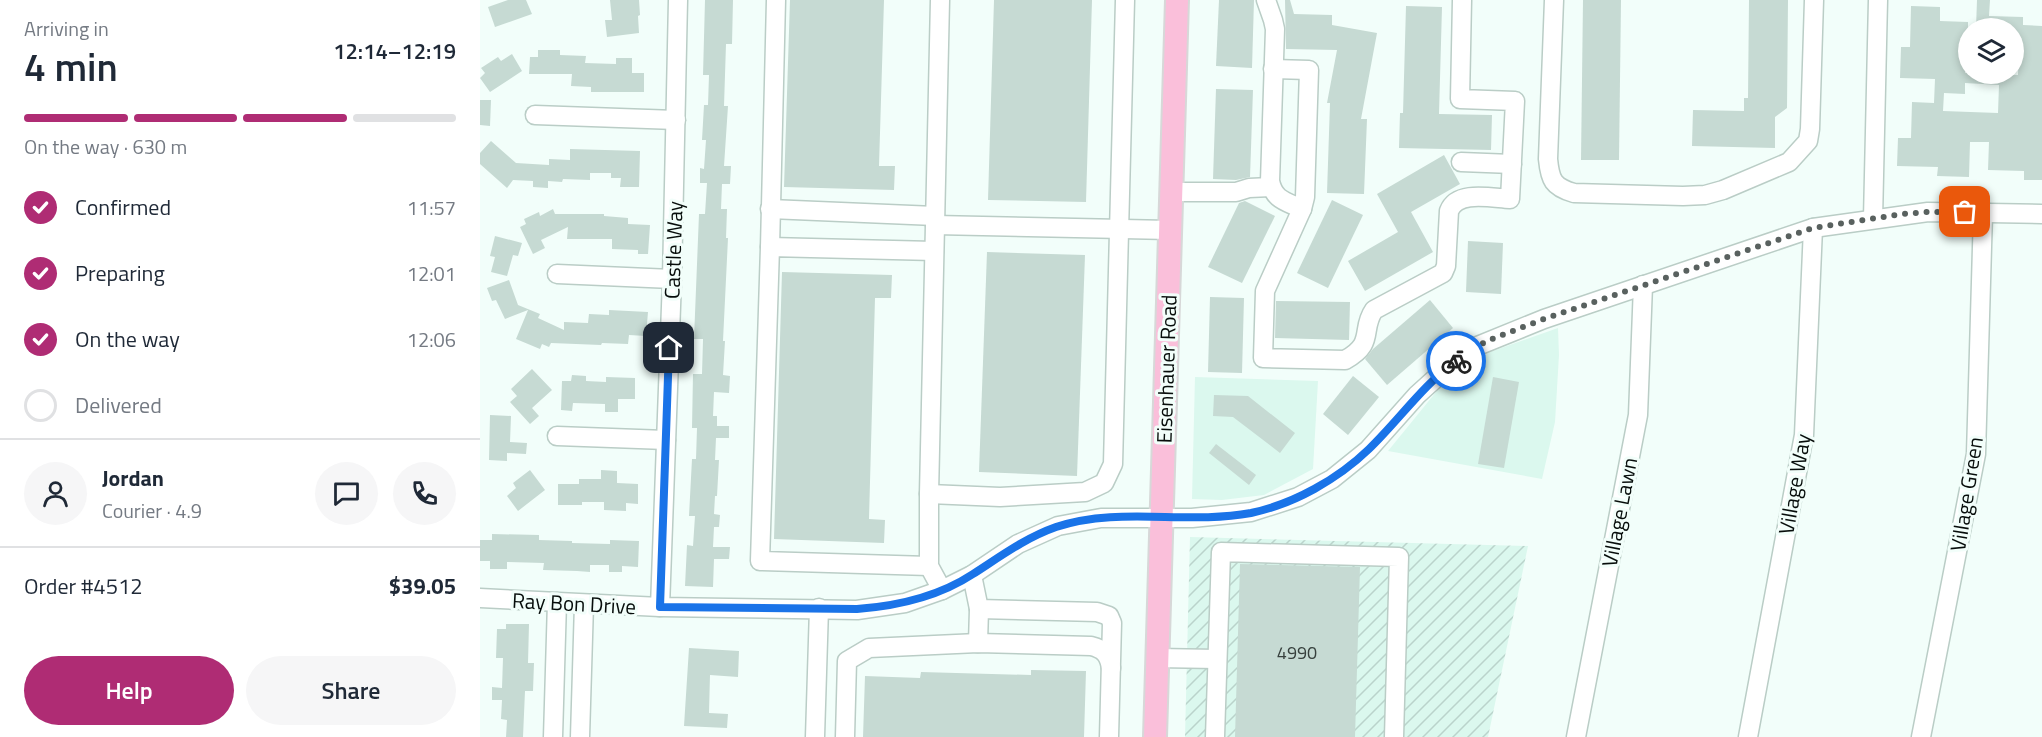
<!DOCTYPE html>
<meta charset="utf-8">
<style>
:root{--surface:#fff;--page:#f6f6f7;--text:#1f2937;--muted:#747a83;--line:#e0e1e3;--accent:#af2c74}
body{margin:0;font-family:"Titillium Web",sans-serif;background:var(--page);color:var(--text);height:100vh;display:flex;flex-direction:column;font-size:22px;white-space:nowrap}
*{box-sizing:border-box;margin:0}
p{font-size:20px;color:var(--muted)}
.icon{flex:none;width:33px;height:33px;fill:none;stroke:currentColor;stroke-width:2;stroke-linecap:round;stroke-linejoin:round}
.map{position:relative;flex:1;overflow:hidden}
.drawer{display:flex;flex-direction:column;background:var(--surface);width:480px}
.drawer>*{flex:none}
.controls{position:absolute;left:1478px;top:18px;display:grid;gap:12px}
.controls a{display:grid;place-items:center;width:66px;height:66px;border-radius:50%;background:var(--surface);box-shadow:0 3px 9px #0003;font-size:30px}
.pin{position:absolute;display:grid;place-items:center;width:51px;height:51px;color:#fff;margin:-26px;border-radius:12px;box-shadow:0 3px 9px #0006}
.courier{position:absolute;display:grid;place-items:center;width:60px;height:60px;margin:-30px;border:4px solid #1a73e8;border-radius:50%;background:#fff;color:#222;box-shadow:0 2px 8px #0007}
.headline em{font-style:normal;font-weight:600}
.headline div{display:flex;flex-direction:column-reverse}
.headline{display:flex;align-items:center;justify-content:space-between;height:102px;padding:0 24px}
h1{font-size:39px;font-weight:600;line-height:45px}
.bar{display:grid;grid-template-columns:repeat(4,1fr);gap:9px 6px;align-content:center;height:72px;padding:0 24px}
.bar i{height:8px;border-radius:4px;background:var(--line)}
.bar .on{background:var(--accent)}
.bar p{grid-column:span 4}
.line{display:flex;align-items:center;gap:15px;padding:0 24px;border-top:2px solid var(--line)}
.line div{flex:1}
.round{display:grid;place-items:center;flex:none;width:63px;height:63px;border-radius:32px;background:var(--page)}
ol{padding:0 24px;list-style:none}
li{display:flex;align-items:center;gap:18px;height:66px}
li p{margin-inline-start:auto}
li .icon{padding:6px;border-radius:50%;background:var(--accent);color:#fff;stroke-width:4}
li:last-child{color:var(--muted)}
li i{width:33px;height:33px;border:3px solid var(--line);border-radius:50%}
.button{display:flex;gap:12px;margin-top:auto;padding:12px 24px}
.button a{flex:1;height:69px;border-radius:36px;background:var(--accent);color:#fff;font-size:24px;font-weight:600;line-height:69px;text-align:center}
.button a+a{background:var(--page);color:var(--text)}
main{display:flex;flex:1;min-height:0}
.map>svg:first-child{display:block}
</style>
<main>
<section class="drawer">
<div class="headline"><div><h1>4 min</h1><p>Arriving in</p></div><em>12:14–12:19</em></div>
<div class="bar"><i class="on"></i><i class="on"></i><i class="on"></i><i></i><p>On the way · 630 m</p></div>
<ol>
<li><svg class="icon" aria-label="check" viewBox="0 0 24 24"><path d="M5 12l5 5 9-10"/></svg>Confirmed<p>11:57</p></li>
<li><svg class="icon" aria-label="check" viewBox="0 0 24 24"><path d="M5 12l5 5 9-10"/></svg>Preparing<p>12:01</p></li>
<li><svg class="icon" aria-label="check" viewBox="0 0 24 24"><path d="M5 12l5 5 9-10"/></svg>On the way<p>12:06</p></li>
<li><i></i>Delivered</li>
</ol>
<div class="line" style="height:108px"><a class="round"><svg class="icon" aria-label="person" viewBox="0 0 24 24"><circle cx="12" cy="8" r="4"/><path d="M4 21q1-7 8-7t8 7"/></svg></a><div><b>Jordan</b><p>Courier · 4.9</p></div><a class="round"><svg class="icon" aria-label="chat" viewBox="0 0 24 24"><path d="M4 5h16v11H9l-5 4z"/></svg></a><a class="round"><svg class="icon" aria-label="phone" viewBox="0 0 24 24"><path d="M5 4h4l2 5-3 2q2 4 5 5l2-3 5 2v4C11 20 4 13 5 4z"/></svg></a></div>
<div class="line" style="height:78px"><div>Order #4512</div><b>$39.05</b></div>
<div class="button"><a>Help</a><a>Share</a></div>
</section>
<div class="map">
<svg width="1562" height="737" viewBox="0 0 1562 737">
<defs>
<pattern id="industrial-furrows" width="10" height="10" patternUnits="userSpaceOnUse" patternTransform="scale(1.5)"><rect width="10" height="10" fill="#dbf8ee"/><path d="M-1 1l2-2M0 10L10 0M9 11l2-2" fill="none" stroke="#bad3cb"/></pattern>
</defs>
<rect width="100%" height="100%" fill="#f2fefa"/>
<!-- built -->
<g fill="#dbf8ee">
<polygon points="1078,328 1079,355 1075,422 1062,479 908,451 965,381 1010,352"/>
<polygon points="715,377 838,381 833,469 784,495 742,500 712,499"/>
</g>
<!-- industrial -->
<polygon fill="url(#industrial-furrows)" points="710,537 1048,546 1008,737 705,737"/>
<!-- building -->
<g fill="#c6dad3" fill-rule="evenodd">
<polygon points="28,0 46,0 52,14 15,27 8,7"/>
<polygon points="130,0 159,0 160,15 158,16 159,33 127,37 125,20 132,20"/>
<polygon points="225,0 253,0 252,44 246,44 244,106 248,106 244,166 251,166 250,184 242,184 241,209 247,209 246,238 248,238 243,341 245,341 243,375 250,376 249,393 234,392 233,416 237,416 237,426 249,426 249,438 236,438 235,460 239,460 237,496 235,496 234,514 240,515 239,527 234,527 233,547 250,547 249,559 234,559 233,587 205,586 207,545 213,546 215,516 209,516 212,459 216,459 217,428 212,428 213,374 222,374 223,339 214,339 219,214 225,214 227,183 220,183 220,168 224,169 226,140 222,140 224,105 228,105 229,75 223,75"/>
<polygon points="310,0 404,0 399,166 415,166 414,190 304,187"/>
<polygon points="514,0 612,0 606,202 508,200"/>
<polygon points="739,0 774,0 772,68 736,66"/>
<polygon points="805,0 810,0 814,14 852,15 852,25 897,33 881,119 887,119 884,194 847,193 850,103 847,103 857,50 806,49"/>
<polygon points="1103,0 1141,0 1139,160 1101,160"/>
<polygon points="1269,0 1308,0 1307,108 1295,117 1295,148 1212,146 1213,110 1264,111 1264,98 1268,98"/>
<path d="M1497,0H1510L1509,16L1543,17V25L1562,26V180H1544V171L1508,170L1509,142H1490L1489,177L1457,176L1458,167L1417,166L1418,138H1431L1432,102L1454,103L1455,79L1420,78L1421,47H1430L1431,6L1460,7V21L1488,22V53H1486L1485,73L1538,75L1539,46H1533V28H1496ZM1485,83L1519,85L1518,113L1463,111L1464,93L1485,94Z"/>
<polygon points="926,6 962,7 959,114 1012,115 1011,150 919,148 920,113 923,113"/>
<polygon points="58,50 80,50 80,55 106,56 105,63 136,64 136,58 152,58 152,73 164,73 164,92 111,92 111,87 91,86 92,74 49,74 50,57 58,57"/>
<polygon points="32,54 42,71 10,92 0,78 5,73 1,68 18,57 21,61"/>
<polygon points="736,89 773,90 770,177 756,180 733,179"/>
<polygon points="0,100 11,100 10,126 0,125"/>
<polygon points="11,141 36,163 69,165 69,159 90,160 90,149 160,151 159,187 140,187 141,178 131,178 131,173 110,173 110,180 83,179 82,182 68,181 68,188 53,187 53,181 33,180 27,188 0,164 0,153"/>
<polygon points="964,155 980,184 931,212 953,252 885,291 868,261 918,232 897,194"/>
<polygon points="852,200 883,215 848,288 817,273"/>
<polygon points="765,201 795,216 762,283 728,267 759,203"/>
<polygon points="73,209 75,214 124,214 124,216 148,218 148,224 170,225 168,254 158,254 158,250 132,249 132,239 87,239 88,227 61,240 65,248 53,254 40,227 46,224 44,219 59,212 60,216"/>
<polygon points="15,236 42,243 38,256 33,255 27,276 11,272 15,257 10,256"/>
<polygon points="988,241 1023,243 1021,294 986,292"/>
<polygon points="507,252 605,255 597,476 499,472"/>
<polygon points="302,272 412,275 411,298 395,298 389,519 405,520 404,543 294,539"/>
<polygon points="29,280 38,305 60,314 58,318 84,330 84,322 108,323 109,314 129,315 129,310 168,312 166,336 149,335 148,344 122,343 121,345 71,343 69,347 62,344 60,349 36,339 48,310 25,319 16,300 12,301 7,288"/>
<polygon points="730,297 764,298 762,373 728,372"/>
<polygon points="950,300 973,328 907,385 885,359 893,349"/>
<polygon points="796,301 870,302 869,340 795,338"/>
<polygon points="52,369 72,390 52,408 59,416 50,424 30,402 37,396 31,389"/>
<polygon points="92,375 106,376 106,381 126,382 126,377 155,378 155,399 138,399 138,412 125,412 125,404 93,403 92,411 81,410 82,381 91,381"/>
<polygon points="873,376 899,397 868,435 843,414"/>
<polygon points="1013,377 1039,382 1024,468 998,464"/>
<polygon points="734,395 768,396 815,433 800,453 753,417 733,416"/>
<polygon points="10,415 31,416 30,442 47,443 46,454 27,453 27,461 9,460"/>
<polygon points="736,444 776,475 769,485 729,453"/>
<polygon points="50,470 65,490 38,511 27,496 36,488 33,483"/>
<polygon points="121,470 137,471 137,483 158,484 158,504 146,503 146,511 124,510 124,502 102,502 102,505 78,505 78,484 99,484 99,479 121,479"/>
<polygon points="12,534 59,535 59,540 92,541 92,543 130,544 130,540 159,541 158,567 142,566 142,572 129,572 129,565 110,565 110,572 97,571 63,570 64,563 27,562 27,569 10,569 10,561 0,561 0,540 12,540"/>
<polygon points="760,564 880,567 875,737 755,737"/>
<polygon points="26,624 49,624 48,663 54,663 53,691 45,691 43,737 26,737 27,720 21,719 22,700 12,700 12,687 22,688 23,658 16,658 17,629 26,629"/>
<polygon points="209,648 259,651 258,677 230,675 229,713 248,714 247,728 204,726"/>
<polygon points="551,670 606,671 604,737 383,737 385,676 440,678 441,672 551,675"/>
</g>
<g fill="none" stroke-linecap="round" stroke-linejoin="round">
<!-- minor casing -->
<g stroke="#bacdc6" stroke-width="21">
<g id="minor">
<path d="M786,0L793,20L795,29L790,181C794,200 805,201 822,209"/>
<path d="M1074,0L1068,159C1070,180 1073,187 1094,193L1203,196L1225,195L1243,190L1309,162L1328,141L1330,129L1334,0"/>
<path d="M793,69L829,70L825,197L822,209L785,291L783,358L865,360C896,343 880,330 894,310L963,273L966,266L969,211C977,190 1011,198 1030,199L1035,101L980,99L982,0"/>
<polyline points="55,115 196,120"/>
<polyline points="981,162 1032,164"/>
<polyline points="691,192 756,192 769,188 791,187"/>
<polyline points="290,209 455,216"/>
<polyline points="1393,219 1398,0"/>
<polyline points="455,225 460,0"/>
<polyline points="290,247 296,0"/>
<polyline points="77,274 192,279"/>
<polyline points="77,436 186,440"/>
<polyline points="449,494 520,497 605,492 624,483 633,464 645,0"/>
<polyline points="449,566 280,561 290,247 454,251"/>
<polyline points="492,575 499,609 617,612 629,616 632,623 629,737"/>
<polyline points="462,590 449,566 449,494 455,225 690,230"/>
<polyline points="0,598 180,607 377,610 425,603 462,590 492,575 538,544 578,526 621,518 712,518 771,512 818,497 852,479 888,450 937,395 968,367 995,347 1064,319 1333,228 1448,212 1562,214"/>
<polyline points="180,607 192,279 198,0"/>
<polyline points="498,643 499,609"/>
<polyline points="677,658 737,659"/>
<polyline points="73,737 77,602"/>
<polyline points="100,737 104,604"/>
<polyline points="335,737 339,608"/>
<path d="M365,737L367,661L389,648L498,643L611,646C624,649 629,655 631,668"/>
<polyline points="735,737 741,552 919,557 914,737"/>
<polyline points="1096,737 1158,415 1163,285"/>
<polyline points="1268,737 1324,435 1333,228"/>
<polyline points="1441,737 1496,454 1503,213"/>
</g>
</g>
<!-- major casing -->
<g stroke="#d7d8d8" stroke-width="26">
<polyline id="major" points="675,737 697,0"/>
</g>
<!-- minor -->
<use href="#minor" stroke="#fff" stroke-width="18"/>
<!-- major -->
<use href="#major" stroke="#fabfda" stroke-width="22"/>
</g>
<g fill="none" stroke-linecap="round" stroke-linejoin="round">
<!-- done -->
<polyline stroke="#59615f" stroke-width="6" stroke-dasharray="0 10.8" points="976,361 995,347 1012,339 1064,319 1333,228 1422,214 1448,212 1485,212"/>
<!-- route -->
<path stroke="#1a73e8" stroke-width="8" d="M189,348L180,607L377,609C418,606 458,597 493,574C521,556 545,538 576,527C639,506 706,525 771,513C814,504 858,479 889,449C919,420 942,386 976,361"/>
</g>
<g text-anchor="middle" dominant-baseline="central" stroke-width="6" stroke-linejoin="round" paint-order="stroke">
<!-- number labels -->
<g font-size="18" fill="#37403d">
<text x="817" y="652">4990</text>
</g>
<!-- street labels -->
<g font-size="21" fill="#070d0b" stroke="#f2fefa">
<text transform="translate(193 250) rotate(-88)">Castle Way</text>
<text transform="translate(686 369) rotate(-88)">Eisenhauer Road</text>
<text transform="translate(1314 484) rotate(-80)">Village Way</text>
<text transform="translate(1486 494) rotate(-81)">Village Green</text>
<text transform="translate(1139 512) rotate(-79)">Village Lawn</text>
<text transform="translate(94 603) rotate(3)">Ray Bon Drive</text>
</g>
</g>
</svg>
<div class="controls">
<a><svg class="icon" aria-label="layers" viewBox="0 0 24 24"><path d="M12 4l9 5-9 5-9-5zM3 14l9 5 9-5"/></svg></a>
</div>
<div class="pin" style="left:1485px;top:212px;background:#ea580c"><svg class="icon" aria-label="bag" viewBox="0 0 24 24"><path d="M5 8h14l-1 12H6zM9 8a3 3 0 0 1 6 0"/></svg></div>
<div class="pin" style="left:189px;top:348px;background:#1f2937"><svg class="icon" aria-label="home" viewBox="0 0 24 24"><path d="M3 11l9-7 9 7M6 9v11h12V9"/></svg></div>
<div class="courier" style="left:976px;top:361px"><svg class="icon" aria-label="bike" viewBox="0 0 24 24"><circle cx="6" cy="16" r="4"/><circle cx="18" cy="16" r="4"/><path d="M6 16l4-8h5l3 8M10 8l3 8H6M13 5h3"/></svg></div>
</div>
</main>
